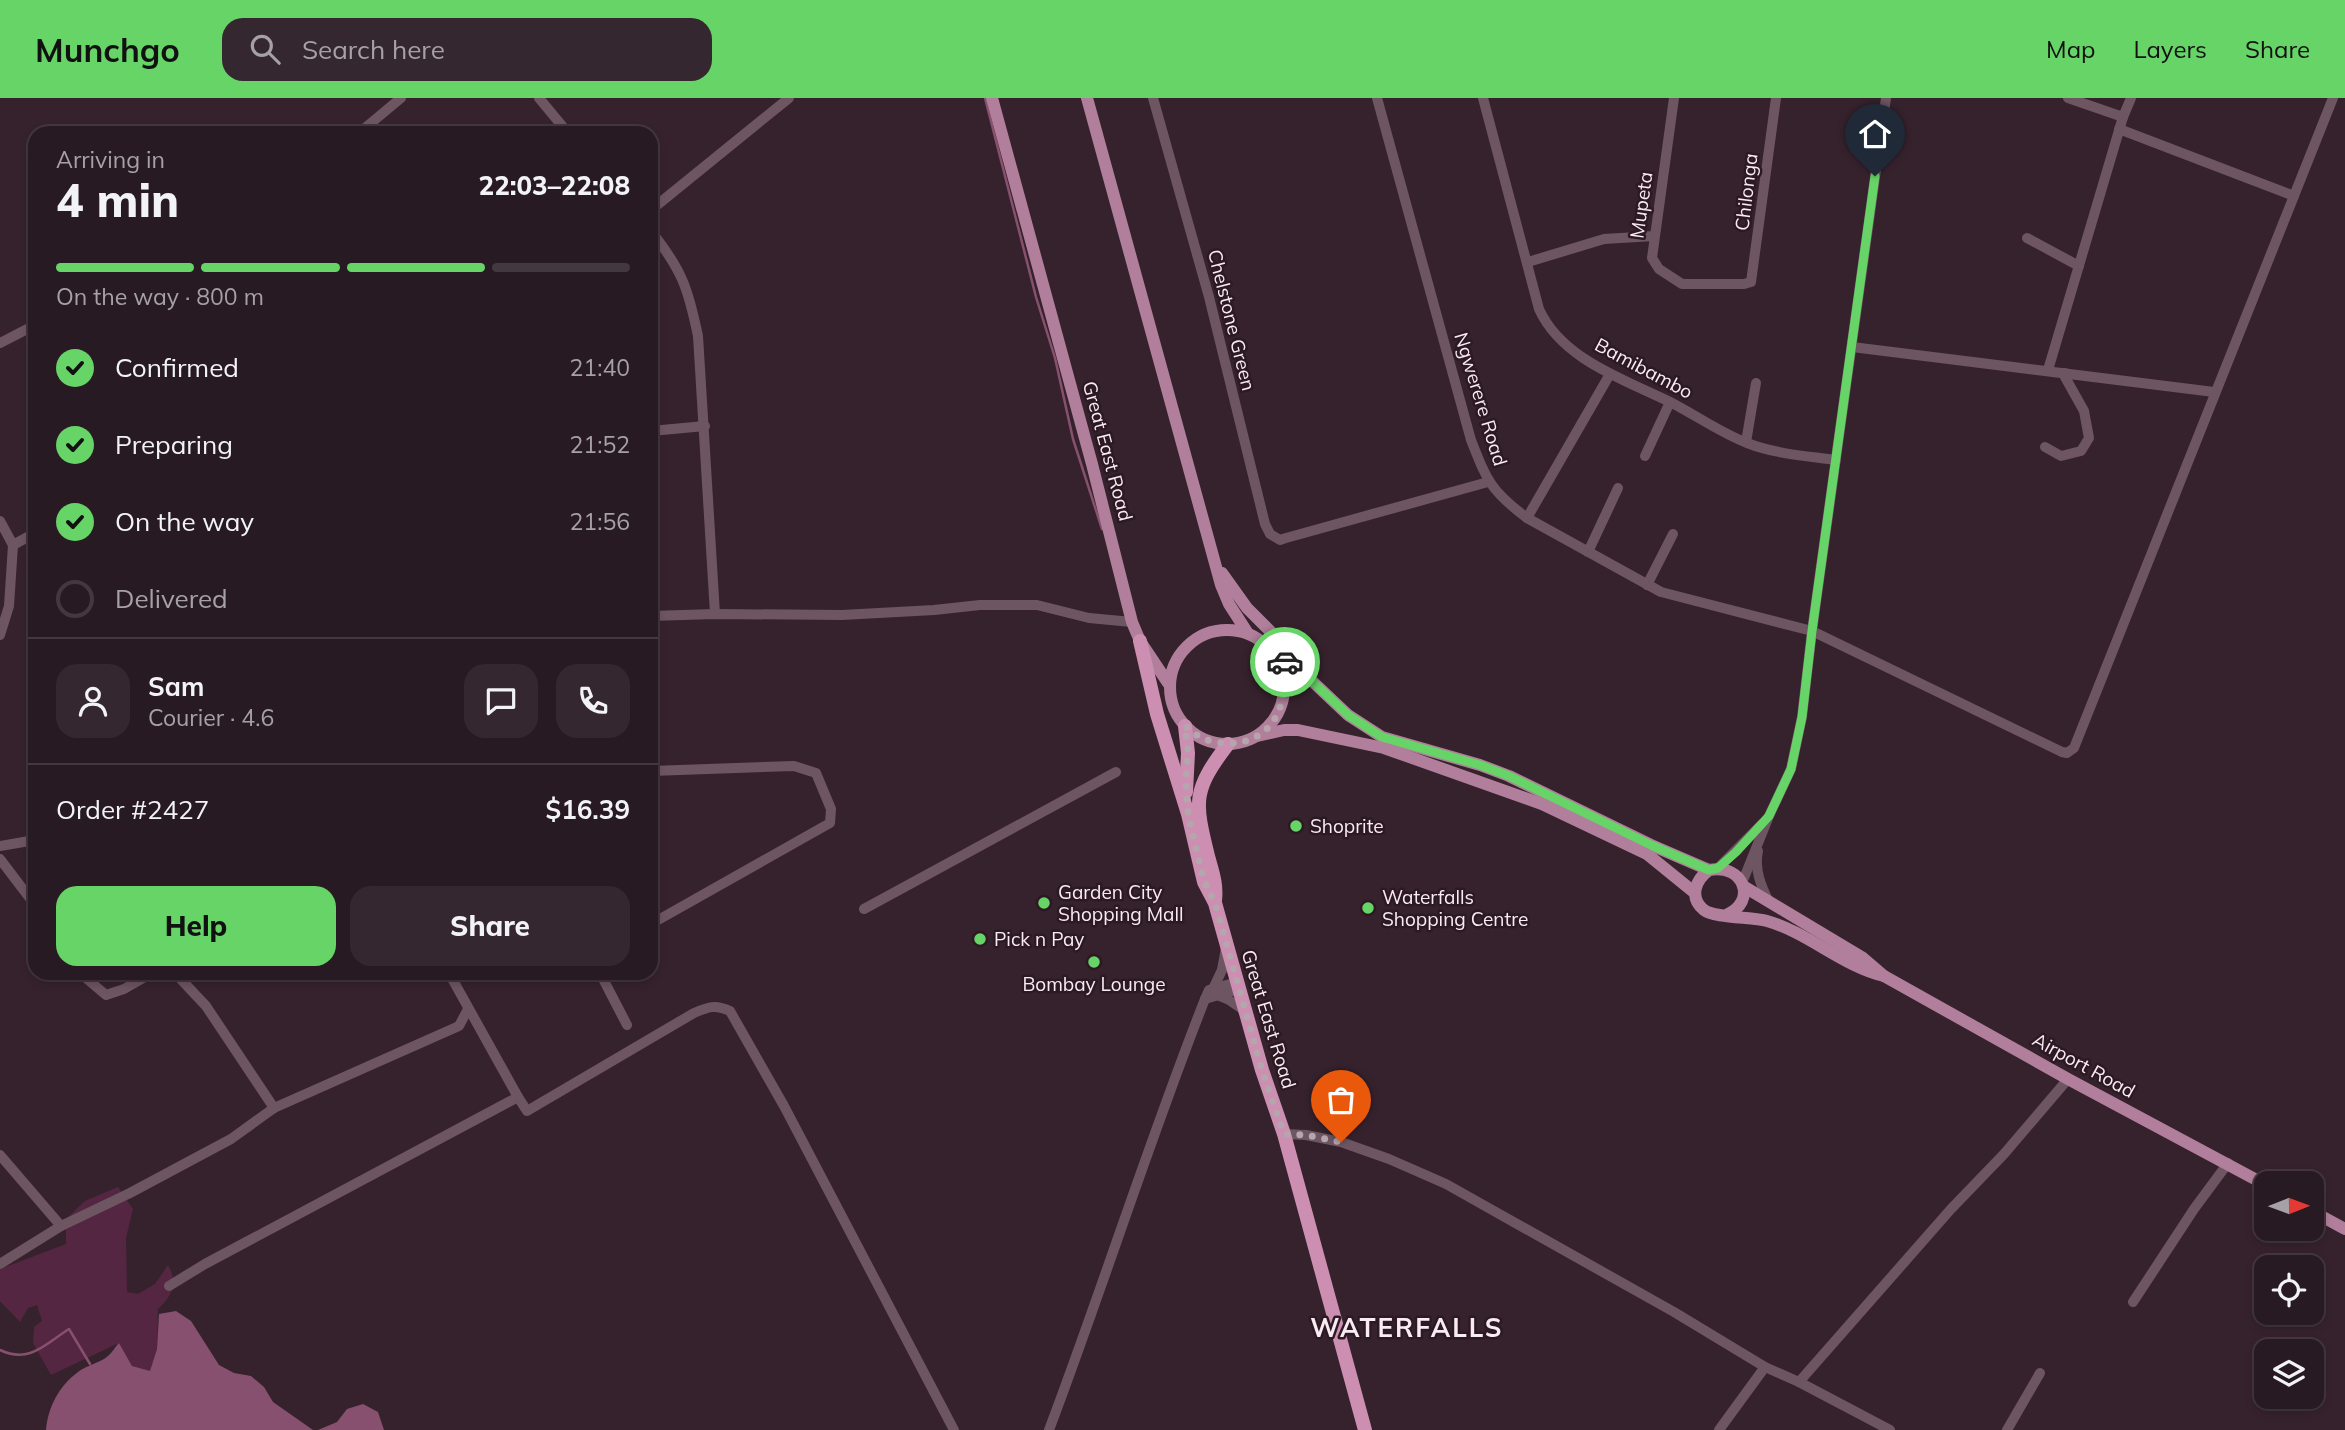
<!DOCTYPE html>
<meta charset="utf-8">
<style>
:root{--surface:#281a22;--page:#34272f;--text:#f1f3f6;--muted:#a5a1a5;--line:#443840;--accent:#66d466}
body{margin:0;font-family:Mulish,sans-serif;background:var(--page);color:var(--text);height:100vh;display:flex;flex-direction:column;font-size:26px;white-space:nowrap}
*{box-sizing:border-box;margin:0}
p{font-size:23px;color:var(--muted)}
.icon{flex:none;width:38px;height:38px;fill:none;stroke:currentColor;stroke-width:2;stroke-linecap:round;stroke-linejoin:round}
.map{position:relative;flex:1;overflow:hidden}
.drawer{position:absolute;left:28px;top:28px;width:630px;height:854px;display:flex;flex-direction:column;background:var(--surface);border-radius:21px;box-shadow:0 4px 10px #0003,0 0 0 2px var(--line)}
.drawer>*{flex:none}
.needle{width:46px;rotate:89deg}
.controls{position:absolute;left:2254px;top:1073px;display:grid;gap:14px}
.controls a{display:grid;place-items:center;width:70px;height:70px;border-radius:14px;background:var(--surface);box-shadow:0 4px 10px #0003,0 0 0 2px var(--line);font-size:35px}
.pin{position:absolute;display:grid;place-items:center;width:60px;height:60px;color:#fff;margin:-72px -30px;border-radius:50% 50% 50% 0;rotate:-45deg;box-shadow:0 0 7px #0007}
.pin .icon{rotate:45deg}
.courier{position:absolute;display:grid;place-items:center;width:70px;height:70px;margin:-35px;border:5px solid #66d466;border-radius:50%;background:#fff;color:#222;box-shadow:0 2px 9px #0007}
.headline em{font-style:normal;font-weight:800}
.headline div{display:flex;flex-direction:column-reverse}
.headline{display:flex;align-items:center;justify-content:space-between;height:119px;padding:0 28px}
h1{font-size:46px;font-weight:800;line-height:52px}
.bar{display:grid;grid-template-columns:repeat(4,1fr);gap:10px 7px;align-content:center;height:84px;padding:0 28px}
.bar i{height:9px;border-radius:5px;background:var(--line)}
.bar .on{background:var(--accent)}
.bar p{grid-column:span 4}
.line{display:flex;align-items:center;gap:18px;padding:0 28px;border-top:2px solid var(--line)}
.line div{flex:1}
.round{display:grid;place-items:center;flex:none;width:74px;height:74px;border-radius:21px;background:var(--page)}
ol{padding:0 28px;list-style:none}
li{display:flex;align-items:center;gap:21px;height:77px}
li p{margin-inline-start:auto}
li .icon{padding:7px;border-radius:50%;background:var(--accent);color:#111;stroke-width:4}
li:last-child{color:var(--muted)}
li i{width:38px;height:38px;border:4px solid var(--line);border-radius:50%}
.primary-button{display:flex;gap:14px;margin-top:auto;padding:14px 28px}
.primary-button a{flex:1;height:80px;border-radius:21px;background:var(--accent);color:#111;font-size:28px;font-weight:800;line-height:80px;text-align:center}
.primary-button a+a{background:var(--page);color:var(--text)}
header{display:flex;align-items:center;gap:42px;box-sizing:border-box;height:98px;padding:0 35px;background:var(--accent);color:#111}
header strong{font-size:33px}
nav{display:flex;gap:38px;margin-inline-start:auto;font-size:24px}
.search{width:490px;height:63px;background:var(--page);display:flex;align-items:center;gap:18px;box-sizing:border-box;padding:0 24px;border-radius:21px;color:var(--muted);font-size:26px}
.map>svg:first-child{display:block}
</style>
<header>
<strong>Munchgo</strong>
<div class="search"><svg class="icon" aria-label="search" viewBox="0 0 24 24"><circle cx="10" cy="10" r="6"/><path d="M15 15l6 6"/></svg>Search here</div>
<nav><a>Map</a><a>Layers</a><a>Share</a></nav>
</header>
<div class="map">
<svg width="2345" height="1332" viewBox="0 0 2345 1332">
<rect width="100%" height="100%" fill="#36222d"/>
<!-- green -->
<path fill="#542642" d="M118,1089L133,1111L126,1140L127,1194L138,1196L155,1186L168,1167C178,1185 173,1197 158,1211L157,1251L150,1274L132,1268L119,1245L51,1277L33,1245L34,1229L42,1223L37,1207L28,1210L20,1224L0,1203V1171L66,1146V1121L85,1103Z"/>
<!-- water -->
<g fill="#87506f">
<path d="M176,1213L191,1223L219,1267L234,1275L251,1278L264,1289L273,1304L313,1332H46C48,1309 59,1288 78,1274C87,1267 100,1265 108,1258C112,1255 115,1249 119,1245L132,1268L150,1273L157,1251L159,1216Z"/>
<polygon points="363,1306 378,1314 384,1332 318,1332 337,1324 347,1311"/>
</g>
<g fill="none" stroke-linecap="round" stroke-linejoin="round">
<!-- stream -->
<g stroke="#87506f" stroke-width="2.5">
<polyline points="985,0 1036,199 1055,260 1073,341 1102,431"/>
<path d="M0,1252C30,1266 45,1246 69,1231L90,1266"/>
</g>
<!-- minor -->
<g stroke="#6e5562" stroke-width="10">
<polyline points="539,0 568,35"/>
<polyline points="1153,0 1209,199 1265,426 1270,436 1280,442 1286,440 1488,384"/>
<path d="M1377,0L1471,342C1487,383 1491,393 1527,420L1661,494L1812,533L2062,654L2067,655L2074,650L2333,0"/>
<path d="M1483,0L1539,211C1562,262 1626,282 1672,305C1697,318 1721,335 1747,345C1775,356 1807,358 1836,362"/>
<polyline points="1674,0 1652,160 1659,171 1682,186 1744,186 1751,184 1776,0"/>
<polyline points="2068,0 2123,19"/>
<polyline points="2119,31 2294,98"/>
<polyline points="359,35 401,0"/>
<polyline points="651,112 789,0"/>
<path d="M651,133C682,172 688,190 698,238L715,516"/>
<polyline points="2027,140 2079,168"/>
<polyline points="1528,164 1604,141 1654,138"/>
<polyline points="0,245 35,227"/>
<polyline points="1852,249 2214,294"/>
<polyline points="2048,272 2123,19 2131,0"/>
<polyline points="651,333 705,328"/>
<polyline points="1746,344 1756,285"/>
<polyline points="2045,349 2061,358 2081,353 2089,340 2084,313 2065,279 2065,275"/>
<polyline points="1645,358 1670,304"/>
<polyline points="1527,420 1610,276"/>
<polyline points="0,423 13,447 35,435"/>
<polyline points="1588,454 1618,390"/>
<polyline points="1647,487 1673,436"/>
<polyline points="651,518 715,516 842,517 934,512 980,507 1037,507 1089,520 1132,524"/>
<polyline points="0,537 9,508 13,447"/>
<polyline points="651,673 794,668 816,675 831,711 830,725 651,826"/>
<polyline points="0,748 35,742"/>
<path d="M1758,753C1754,771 1761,788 1769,804"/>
<polyline points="0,761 35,807"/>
<polyline points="1718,770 1762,726"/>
<polyline points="1742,785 1769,718 1791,671 1802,619 1812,533 1886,0"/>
<polyline points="864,811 1116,674"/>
<polyline points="80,875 106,897 124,891 152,875"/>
<polyline points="175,875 206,908 274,1010"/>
<polyline points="600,875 627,927"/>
<polyline points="1213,891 1222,872 1226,850"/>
<polyline points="1217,897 1229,902 1245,913"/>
<polyline points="1205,901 1239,891"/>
<path d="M518,999L527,1013L694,915C708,909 715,906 730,913L784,1008L954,1332"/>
<polyline points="1284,1036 1306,1037 1341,1044 1389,1061 1446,1086 1674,1214 1765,1269 1799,1284 1890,1332"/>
<polyline points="0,1057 61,1128"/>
<polyline points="0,1166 61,1128 130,1095 231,1041 274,1010 459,928 468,911"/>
<polyline points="169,1188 205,1166 518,999 449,875"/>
<polyline points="2133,1204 2194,1111 2228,1065"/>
<polyline points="1799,1284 1951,1111 2004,1056 2068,981"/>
<path d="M1049,1332C1103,1189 1149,1043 1205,901L1209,892L1237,884"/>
<polyline points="1719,1332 1765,1269"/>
<polyline points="2007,1332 2040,1275"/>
</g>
<!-- major -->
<g stroke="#b17f9b" stroke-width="12">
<polyline points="992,0 1092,366 1132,524 1140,543 1168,585"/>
<polyline points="1087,0 1221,487 1229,506 1247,534"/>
<polyline points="1222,475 1247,510 1293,556 1310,578"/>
<circle cx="1227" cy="589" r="57"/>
<polyline points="1276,558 1312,583 1348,617 1382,639 1480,667 1509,678 1651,747 1709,772"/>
<polyline points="1257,638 1284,632 1298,632 1384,650 1542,706 1647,756 1695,795"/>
<polyline points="1743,788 1863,860 1884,878 2068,981 2266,1087"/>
<path d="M1726,817C1758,804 1744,765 1709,772C1695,782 1689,800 1704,812C1714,820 1752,819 1767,823C1809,835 1842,868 1884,878"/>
<polyline points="2312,1113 2345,1131"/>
</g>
<!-- highway -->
<g stroke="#cc8fb1" stroke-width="14">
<polyline points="1140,543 1157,616 1188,716 1204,784 1215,805 1262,972 1284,1036 1365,1332"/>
<polyline points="1185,628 1188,655 1186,694"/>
<path d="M1215,802C1217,786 1212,773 1208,758C1194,702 1193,692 1228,646"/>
</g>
</g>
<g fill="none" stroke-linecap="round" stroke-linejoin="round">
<!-- done -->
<path stroke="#b5a5ad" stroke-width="7" stroke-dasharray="0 12.6" d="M1285,564L1276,558C1298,610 1265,658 1207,642C1199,640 1192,633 1185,628L1188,655L1186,683L1188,716L1204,783L1215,805L1262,972L1284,1036L1306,1037L1341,1044"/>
<!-- route -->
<polyline stroke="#66d466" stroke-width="9" points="1285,564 1312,583 1348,617 1382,639 1480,667 1509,678 1651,747 1709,772 1718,770 1736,754 1769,718 1791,671 1802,619 1812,533 1875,78"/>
</g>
<!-- markers -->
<g fill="#66d466" stroke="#2c1923" stroke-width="2.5">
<circle cx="1296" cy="728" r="7"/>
<circle cx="1044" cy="805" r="7"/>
<circle cx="1368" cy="810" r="7"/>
<circle cx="980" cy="841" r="7"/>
<circle cx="1094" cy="864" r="7"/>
</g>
<g text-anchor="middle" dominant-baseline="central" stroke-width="5" stroke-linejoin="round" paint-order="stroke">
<!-- street labels -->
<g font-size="19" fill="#f9ebf2" stroke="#2c1923">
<text transform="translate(1746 94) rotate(-83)">Chilonga</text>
<text transform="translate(1641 107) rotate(-82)">Mupeta</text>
<text transform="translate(1232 222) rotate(76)">Chelstone Green</text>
<text transform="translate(1644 270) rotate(28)">Bamibambo</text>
<text transform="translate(1481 301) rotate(73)">Ngwerere Road</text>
<text transform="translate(1108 353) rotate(75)">Great East Road</text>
<text transform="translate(1269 921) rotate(73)">Great East Road</text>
<text transform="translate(2084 967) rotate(29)">Airport Road</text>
</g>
<!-- poi labels -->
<g font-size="19" fill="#f9ebf2" stroke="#2c1923" text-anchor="start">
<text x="1310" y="728">Shoprite</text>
<text x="1058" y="794">Garden City<tspan x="1058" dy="22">Shopping Mall</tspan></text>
<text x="1382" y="799">Waterfalls<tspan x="1382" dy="22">Shopping Centre</tspan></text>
<text x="994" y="841">Pick n Pay</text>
<text x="1094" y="886" text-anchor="middle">Bombay Lounge</text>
</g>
<!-- district labels -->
<g font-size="26" font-weight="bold" letter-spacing="2" fill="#f9ebf2" stroke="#2c1923">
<text x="1407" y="1229">WATERFALLS</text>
</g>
</g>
</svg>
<div class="controls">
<a><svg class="needle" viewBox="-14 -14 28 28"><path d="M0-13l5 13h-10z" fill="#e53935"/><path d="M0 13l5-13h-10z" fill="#a5a1a5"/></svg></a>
<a><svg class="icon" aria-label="locate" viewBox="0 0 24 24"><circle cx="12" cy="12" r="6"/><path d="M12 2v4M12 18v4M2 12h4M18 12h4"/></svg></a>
<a><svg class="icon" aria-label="layers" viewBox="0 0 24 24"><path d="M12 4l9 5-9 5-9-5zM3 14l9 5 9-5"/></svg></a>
</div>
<div class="pin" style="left:1341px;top:1044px;background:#ea580c"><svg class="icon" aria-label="bag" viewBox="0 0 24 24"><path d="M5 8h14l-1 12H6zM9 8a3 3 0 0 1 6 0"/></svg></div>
<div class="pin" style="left:1875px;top:78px;background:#1f2937"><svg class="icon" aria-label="home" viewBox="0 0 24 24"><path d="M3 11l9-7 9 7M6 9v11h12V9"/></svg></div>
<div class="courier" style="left:1285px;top:564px"><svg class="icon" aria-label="car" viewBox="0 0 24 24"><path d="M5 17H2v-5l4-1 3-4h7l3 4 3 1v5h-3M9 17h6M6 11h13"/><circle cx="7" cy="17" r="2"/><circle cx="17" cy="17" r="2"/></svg></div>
<section class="drawer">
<div class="headline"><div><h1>4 min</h1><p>Arriving in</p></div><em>22:03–22:08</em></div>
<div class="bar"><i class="on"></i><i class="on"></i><i class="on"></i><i></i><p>On the way · 800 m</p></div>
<ol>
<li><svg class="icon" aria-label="check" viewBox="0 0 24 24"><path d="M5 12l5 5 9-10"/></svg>Confirmed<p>21:40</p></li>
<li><svg class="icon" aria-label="check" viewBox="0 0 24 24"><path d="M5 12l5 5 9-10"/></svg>Preparing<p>21:52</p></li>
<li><svg class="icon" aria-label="check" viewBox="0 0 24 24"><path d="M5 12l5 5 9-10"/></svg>On the way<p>21:56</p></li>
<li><i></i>Delivered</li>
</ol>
<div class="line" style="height:126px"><a class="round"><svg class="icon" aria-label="person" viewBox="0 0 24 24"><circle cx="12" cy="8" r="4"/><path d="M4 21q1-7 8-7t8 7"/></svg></a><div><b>Sam</b><p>Courier · 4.6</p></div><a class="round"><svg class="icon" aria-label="chat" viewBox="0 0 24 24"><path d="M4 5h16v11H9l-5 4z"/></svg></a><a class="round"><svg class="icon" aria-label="phone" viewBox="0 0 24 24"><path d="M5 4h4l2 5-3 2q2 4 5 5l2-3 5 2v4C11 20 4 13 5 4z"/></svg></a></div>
<div class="line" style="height:91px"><div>Order #2427</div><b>$16.39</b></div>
<div class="primary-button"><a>Help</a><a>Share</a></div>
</section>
</div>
